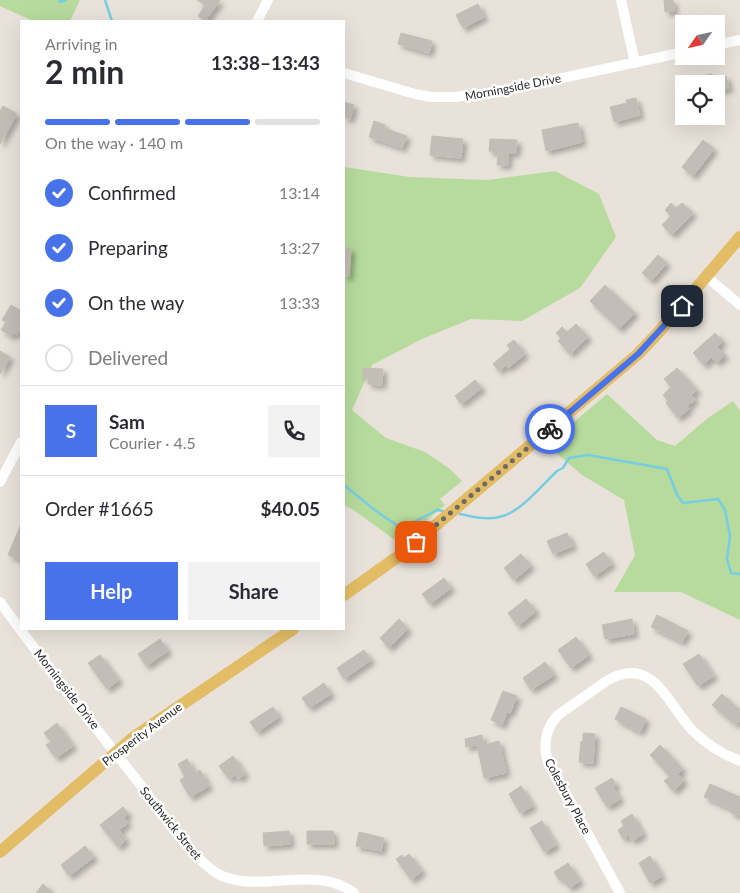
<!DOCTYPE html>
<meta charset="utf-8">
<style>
:root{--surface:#fff;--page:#f2f2f3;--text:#2b2b33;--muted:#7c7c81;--line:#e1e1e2;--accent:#4872e9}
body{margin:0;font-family:Lato,sans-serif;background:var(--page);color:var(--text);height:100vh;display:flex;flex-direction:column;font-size:19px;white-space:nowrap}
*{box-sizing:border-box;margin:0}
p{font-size:16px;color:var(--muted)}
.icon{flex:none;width:28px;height:28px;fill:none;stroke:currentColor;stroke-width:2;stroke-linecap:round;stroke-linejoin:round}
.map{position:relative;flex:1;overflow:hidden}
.drawer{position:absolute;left:20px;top:20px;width:325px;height:610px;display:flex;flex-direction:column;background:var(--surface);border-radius:0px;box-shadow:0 5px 20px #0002}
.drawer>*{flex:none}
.needle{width:32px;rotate:236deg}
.tools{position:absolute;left:675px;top:15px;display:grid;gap:10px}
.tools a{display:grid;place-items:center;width:50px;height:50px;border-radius:0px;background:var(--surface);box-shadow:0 5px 20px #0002;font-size:25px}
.pin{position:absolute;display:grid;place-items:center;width:42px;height:42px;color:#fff;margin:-21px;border-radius:10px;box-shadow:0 2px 8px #0006}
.courier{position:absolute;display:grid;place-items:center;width:50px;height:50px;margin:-25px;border:4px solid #4872e9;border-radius:50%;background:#fff;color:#222;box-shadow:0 1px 6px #0007}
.headline em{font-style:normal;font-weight:700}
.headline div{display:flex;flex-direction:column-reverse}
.headline{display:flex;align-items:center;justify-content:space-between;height:85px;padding:0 25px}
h1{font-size:32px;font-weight:700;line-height:38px}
.bar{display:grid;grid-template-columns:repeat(4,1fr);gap:8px 5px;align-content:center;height:60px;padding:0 25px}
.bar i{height:6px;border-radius:4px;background:var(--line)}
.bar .current{background:var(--accent)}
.bar p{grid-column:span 4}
.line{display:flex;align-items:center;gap:12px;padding:0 25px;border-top:1px solid var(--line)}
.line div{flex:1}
.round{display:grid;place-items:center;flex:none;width:52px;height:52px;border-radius:0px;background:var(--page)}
ol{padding:0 25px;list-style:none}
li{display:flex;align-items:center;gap:15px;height:55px}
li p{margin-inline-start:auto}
li .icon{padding:5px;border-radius:50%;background:var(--accent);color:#fff;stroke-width:4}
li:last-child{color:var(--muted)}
li i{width:28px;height:28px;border:2px solid var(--line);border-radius:50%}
.button{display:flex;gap:10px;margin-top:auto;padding:10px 25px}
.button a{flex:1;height:58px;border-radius:0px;background:var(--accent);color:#fff;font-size:20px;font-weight:700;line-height:58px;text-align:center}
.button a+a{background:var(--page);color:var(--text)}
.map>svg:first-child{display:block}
</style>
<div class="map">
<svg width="740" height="893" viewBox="0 0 740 893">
<defs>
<filter id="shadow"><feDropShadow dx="4" dy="4" stdDeviation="2.5" flood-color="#0004"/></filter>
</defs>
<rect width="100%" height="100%" fill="#e9e2db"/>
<!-- green -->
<g fill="#b6db9c">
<polygon points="0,0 80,0 70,21 33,21 0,6"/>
<polygon points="344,167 410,177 488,180 555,171 599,194 616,237 580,288 522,321 471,319 422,339 372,365 352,410 386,438 425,452 450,469 462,481 440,499 445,505 399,543 352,509 344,505"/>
<polygon points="607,394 657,440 675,446 708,418 733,401 740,411 740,620 681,592 614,592 635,555 624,500 582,475 547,445"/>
</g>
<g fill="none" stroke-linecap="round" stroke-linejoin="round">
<!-- stream -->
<g stroke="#76cee3" stroke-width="2.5">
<polyline points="60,0 60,2 66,0"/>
<polyline points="105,0 112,21"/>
<polyline points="344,485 376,511 398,526 414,522 437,510 443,511"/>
<path d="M460,514C473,517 486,520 499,517C519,514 542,485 557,471L563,468L569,458L588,455L667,469L677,495L683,503L718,499L725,510L730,536L727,559L731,573L740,574"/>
</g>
</g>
<!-- building -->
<g fill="#c2bdb6" stroke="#c4beb5" filter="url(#shadow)">
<polygon points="197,0 220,0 205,21 198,16 205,5"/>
<polygon points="664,0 673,0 674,11 665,12"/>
<polygon points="478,4 484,17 463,28 456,15"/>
<polygon points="401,33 432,41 429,53 398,44"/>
<polygon points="712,74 715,84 704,84 702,76"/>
<polygon points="726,76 729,88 716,91 716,79"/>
<polygon points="636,98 640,115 614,122 610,107 627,103 626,100"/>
<polygon points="344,102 354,105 350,119 344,117"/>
<polygon points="3,106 17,114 0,144 0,111"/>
<polygon points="374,121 385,125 384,128 407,136 402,148 369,137"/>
<polygon points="578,123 582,142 546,151 542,130"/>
<polygon points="432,136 463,139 461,158 430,155"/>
<polygon points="490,139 517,140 516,153 508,153 508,165 497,165 498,152 489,151"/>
<polygon points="703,140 714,149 693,176 682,167"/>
<polygon points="671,203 676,208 682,203 693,213 672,235 662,225 671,216 665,210"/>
<polygon points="344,248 351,248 349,276 344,276"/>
<polygon points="658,255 667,263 651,281 642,273"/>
<polygon points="605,285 635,313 619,329 590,301"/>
<polygon points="11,305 21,311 21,327 17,335 14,333 12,336 1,330 6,322 2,320"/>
<polygon points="576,324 588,337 570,354 558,341 561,338 556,333 562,327 567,332"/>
<polygon points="715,333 723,341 717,347 725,355 717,363 712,357 704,365 693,353"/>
<polygon points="514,340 525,354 508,368 506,365 499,371 493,364 510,349 507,345"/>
<polygon points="0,351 10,357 0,374"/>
<polygon points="363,368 383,369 382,385 368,384 369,378 363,378"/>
<polygon points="677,368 697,390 691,395 695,400 687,406 689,409 678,418 666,403 668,401 663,395 671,387 664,379"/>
<polygon points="475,380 482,388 461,404 455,396"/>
<polygon points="21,524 21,560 8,555"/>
<polygon points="567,533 573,546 553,554 547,541"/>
<polygon points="604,552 612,564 594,576 586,564"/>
<polygon points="521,554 531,566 514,580 504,568"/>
<polygon points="444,578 451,588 430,604 422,594"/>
<polygon points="526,599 536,611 518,626 508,613"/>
<polygon points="657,615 688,631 682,642 651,627"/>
<polygon points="399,619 408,629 389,648 380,638"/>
<polygon points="632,619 634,634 605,639 602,625"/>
<polygon points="576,637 589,655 571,668 558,650"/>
<polygon points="160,639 168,651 146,666 138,654"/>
<polygon points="364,650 371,660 344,679 337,668"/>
<polygon points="699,654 714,676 698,686 683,664"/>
<polygon points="100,655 119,680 107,689 88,663"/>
<polygon points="545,662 554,675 531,690 523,678"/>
<polygon points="324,683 331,694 309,708 302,698"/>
<polygon points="503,691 517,696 510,713 507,712 502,725 491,720"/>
<polygon points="722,694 740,710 740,720 736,725 712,705"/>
<polygon points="273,707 279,717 257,732 250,722"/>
<polygon points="621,707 646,719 640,732 615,719"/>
<polygon points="57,723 73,746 56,758 46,745 51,742 44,733"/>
<polygon points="583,733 595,734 593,763 579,762 581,741 583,742"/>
<polygon points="482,735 484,745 499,741 506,773 484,778 477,745 466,747 465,739"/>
<polygon points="660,745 683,769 678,774 684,781 674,791 664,781 670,776 650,755"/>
<polygon points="233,756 245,774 238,779 235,775 229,779 219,766"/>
<polygon points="187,759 195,773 200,770 209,786 190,797 180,780 185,777 178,764"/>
<polygon points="612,778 616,785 613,787 620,799 607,807 595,788"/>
<polygon points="710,784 740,797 740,811 738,816 730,812 731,809 704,797"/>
<polygon points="521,786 533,806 520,813 509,794"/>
<polygon points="123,807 128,814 124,818 128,823 119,830 126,840 118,847 100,825"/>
<polygon points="632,814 643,834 632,841 629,835 623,839 618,830 624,826 621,821"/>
<polygon points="542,821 556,845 544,852 530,828"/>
<polygon points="289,831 290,844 264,846 263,833"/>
<polygon points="307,831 333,831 334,844 307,844"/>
<polygon points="359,832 384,838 381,851 356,846"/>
<polygon points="85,846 94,857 69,876 61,865"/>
<polygon points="409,854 422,871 411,880 396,859 402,855 404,858"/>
<polygon points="650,856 662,876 650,883 639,863"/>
<polygon points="568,863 580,881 569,888 562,878 559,880 554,872"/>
<polygon points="43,884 53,893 36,893"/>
</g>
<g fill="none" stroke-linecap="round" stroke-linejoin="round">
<!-- minor -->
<g stroke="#fff" stroke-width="10">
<polyline points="621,0 635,63"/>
<polyline points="257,21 268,0"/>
<polyline points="716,45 740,40"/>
<polyline points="344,73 415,94 431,97 455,97 497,92 684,52"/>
<polyline points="707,277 740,305"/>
<polyline points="0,482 21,442"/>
<path d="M0,602C44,663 92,723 139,783C159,808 194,863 222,876C265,893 315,864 354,893"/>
<path d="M620,893L547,759C543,742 546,728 558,715L608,680C653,655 667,703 692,730C706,744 722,754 740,761"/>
</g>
<!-- major -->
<g stroke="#e3bd66" stroke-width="12">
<polyline points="344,595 403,553 638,354 657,334 740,237"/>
<polyline points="0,852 134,737 293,629"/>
</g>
</g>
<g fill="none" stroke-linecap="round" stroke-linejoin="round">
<!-- done -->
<polyline stroke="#6c6967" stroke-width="5" stroke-dasharray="0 9" points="416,542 550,429"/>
<!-- route -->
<polyline stroke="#4872e9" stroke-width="6" points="550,429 638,354 682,306"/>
</g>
<g text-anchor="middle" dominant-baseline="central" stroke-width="5" stroke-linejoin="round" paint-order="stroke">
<!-- street labels -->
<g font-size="12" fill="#282828" stroke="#fff">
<text transform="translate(513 87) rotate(-11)">Morningside Drive</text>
<text transform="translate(67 689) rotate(52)">Morningside Drive</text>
<text transform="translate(142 734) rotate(-37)">Prosperity Avenue</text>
<text transform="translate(568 796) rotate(62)">Colesbury Place</text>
<text transform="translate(171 823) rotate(51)">Southwick Street</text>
</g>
</g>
</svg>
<div class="tools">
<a><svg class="needle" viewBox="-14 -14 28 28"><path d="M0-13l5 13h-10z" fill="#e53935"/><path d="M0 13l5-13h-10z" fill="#7c7c81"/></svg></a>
<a><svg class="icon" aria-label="locate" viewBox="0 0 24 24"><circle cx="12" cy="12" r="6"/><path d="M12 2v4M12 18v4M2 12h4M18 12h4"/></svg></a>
</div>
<div class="pin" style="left:416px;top:542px;background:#ea580c"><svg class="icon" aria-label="bag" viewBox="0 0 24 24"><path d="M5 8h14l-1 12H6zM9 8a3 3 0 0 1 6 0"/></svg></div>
<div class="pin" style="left:682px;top:306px;background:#1f2937"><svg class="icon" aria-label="home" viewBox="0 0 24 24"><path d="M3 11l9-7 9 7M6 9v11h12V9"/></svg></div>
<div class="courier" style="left:550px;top:429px"><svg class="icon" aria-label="bike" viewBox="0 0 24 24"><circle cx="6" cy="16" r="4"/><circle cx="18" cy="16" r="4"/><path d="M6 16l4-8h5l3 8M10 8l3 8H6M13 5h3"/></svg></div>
<section class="drawer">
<div class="headline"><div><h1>2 min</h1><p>Arriving in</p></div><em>13:38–13:43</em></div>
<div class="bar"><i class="current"></i><i class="current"></i><i class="current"></i><i></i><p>On the way · 140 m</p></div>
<ol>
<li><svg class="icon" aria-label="check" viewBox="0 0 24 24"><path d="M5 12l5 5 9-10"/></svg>Confirmed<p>13:14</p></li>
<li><svg class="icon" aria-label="check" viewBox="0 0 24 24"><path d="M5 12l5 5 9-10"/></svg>Preparing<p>13:27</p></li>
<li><svg class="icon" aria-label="check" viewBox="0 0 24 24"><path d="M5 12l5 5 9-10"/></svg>On the way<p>13:33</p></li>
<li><i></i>Delivered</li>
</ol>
<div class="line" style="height:90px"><b class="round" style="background:var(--accent);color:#fff">S</b><div><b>Sam</b><p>Courier · 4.5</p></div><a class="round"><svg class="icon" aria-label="phone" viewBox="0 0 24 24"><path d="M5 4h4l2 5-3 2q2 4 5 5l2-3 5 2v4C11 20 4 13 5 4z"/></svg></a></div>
<div class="line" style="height:65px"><div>Order #1665</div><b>$40.05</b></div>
<div class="button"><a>Help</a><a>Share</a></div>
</section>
</div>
